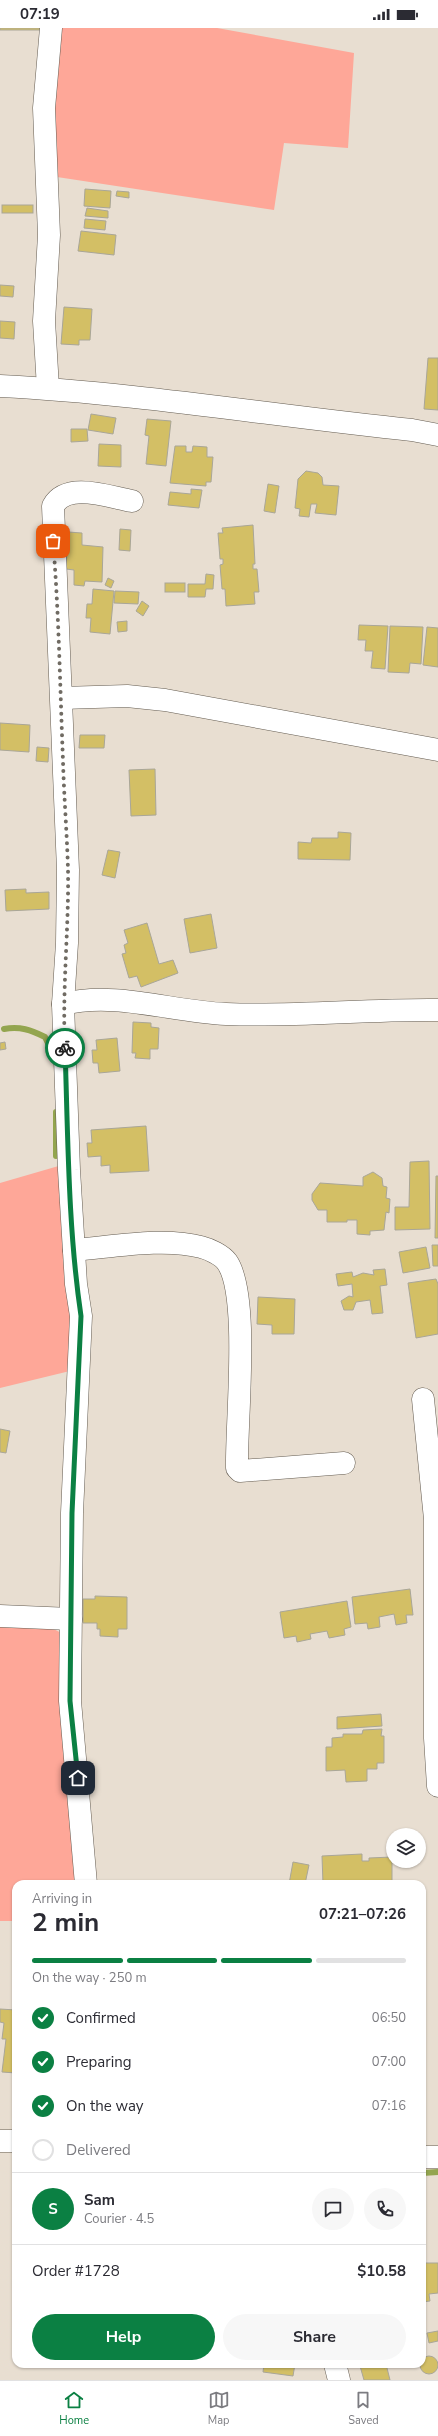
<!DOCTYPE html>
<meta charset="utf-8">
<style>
:root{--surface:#fff;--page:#f7f7f7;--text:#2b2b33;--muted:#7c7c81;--line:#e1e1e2;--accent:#0b8043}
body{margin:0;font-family:"Nunito Sans",sans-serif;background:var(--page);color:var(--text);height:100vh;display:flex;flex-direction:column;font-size:15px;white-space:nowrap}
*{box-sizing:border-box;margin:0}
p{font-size:13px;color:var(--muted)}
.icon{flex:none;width:22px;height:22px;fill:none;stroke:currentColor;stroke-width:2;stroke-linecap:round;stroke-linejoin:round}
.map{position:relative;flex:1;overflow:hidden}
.panel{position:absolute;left:12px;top:1852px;width:414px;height:488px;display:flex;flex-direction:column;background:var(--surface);border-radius:12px;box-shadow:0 1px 3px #0004}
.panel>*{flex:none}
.controls{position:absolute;left:386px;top:1800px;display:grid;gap:8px}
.controls a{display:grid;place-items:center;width:40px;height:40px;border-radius:50%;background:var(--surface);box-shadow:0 1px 3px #0004;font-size:20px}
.pin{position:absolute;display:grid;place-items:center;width:34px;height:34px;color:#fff;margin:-17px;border-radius:8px;box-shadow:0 2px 6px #0006}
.courier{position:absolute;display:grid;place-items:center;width:40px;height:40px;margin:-20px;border:3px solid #0b8043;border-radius:50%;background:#fff;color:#222;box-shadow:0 1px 5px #0007}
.head em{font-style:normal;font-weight:700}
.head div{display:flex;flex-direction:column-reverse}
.head{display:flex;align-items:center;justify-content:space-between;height:68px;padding:0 20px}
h1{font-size:26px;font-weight:700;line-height:30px}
.bar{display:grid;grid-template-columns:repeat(4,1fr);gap:6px 4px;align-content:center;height:48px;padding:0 20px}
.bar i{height:5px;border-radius:3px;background:var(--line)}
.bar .on{background:var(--accent)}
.bar p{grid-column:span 4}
.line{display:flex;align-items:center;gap:10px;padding:0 20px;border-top:1px solid var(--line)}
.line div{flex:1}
.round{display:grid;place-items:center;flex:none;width:42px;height:42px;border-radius:21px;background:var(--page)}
ol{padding:0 20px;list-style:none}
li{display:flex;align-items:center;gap:12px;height:44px}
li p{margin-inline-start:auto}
li .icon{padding:4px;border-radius:50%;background:var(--accent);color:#fff;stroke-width:4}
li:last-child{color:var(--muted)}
li i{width:22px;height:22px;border:2px solid var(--line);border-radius:50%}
.cta{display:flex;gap:8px;margin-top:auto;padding:8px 20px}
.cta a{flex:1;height:46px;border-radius:24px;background:var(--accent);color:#fff;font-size:16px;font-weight:700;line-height:46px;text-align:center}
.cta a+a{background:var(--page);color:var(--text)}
.status{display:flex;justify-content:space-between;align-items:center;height:28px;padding:0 20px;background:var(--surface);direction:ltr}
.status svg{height:11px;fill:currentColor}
.dock{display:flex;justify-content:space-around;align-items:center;height:56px;border-top:1px solid var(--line);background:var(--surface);font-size:11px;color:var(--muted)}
.dock a{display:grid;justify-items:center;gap:2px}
.dock .on{color:var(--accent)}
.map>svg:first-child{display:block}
</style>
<div class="status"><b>07:19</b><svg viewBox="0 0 49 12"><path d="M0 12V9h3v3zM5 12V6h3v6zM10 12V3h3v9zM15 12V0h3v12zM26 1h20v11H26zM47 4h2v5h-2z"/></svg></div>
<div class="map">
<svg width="438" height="2352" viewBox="0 0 438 2352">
<rect width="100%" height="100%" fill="#e8ded1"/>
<!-- green -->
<g fill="#fea798">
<polygon points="56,0 217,0 354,25 348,120 284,115 274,182 57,149 51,95"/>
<polygon points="62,1137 74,1342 0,1360 0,1155"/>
<polygon points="0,1597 50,1599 63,1606 78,1856 16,1856 16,1893 0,1893"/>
</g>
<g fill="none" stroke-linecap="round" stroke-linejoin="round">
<!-- stream -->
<g stroke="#93a54f" stroke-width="6">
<path d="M4,1001C20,998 31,1002 45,1009L56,1032"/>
<polyline points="56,1084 56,1128"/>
<polyline points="422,2145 438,2144"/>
</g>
</g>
<!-- building -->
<g fill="#d3bf65" stroke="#a9a698">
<rect x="0" y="0" width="45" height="2"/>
<polygon points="85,161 111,163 110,180 84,178"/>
<polygon points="117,163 129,164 129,170 116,168"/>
<rect x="2" y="177" width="31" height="8"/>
<polygon points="87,180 108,183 108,190 85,188"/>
<polygon points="85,191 106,193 105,202 84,200"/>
<polygon points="81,203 116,207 114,227 78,223"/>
<polygon points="0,257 14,258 13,269 0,268"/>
<polygon points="64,279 92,281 90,312 79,312 79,317 61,316"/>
<polygon points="0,293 15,294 14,311 0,310"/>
<polygon points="428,330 438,330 438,382 424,381"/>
<polygon points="91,386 116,390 113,406 88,402"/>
<polygon points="147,391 171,393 166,438 146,436 149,408 145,407"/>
<polygon points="71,401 87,401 88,413 71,414"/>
<polygon points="99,416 121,417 121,439 98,438"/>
<polygon points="175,418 186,418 186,424 192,424 193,418 207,419 207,429 213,429 211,454 206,454 206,458 170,455"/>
<polygon points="306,443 318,445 322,449 323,457 339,458 336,487 315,485 317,476 311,476 309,489 299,488 300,481 295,480 298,451"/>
<polygon points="268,456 279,458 275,485 264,483"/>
<polygon points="191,461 202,462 199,480 168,477 170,464 191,466"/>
<polygon points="253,497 255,536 253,536 253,541 257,541 259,564 254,564 255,576 226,578 225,561 222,561 220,537 223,536 223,531 220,531 218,505 223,505 222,500"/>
<polygon points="120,501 131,502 130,523 119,522"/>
<polygon points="68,504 82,505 82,517 103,519 102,554 85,553 84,558 74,557 74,542 66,541"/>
<polygon points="206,546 214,547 213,561 206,561 205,569 188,569 188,556 205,556"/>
<polygon points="108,550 114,553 111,560 105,557"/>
<rect x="165" y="555" width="20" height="9"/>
<polygon points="93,561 114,563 110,606 90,604 91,590 86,590 87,576 92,576"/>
<polygon points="115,563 139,564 138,576 114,575"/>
<polygon points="142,573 149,578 143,588 136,583"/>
<polygon points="127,593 127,603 118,604 117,594"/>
<polygon points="359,597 388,598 385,641 371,640 373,623 365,623 366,612 358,612"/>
<polygon points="390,598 423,599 421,636 410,635 409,645 388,644"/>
<polygon points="427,599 438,600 438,639 423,637"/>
<polygon points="0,695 30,697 29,724 0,722"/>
<polygon points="80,707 105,707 104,720 79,720"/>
<polygon points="37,719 49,720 48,734 36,733"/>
<polygon points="155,741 156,787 131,788 129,742"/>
<polygon points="338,804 351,805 350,832 298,831 298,814 311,815 312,810 338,810"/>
<polygon points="108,822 120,824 115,850 102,847"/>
<polygon points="26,861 26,865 49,864 49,881 6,883 5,862"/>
<polygon points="211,886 217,920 190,925 184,891"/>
<polygon points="147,895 159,936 173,932 178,945 141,959 137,948 129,950 122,926 126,925 124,917 128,915 124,902"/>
<polygon points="133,994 151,995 151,999 159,1000 158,1021 150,1021 150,1031 135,1030 136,1025 132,1025"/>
<polygon points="117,1010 120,1043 99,1045 98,1035 93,1035 92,1022 97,1022 96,1012"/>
<polygon points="5,1014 6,1021 0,1022 0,1015"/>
<polygon points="146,1098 149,1143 110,1145 110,1137 101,1138 101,1128 88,1129 87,1115 92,1115 91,1102"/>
<polygon points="429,1133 430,1201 395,1202 395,1179 409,1179 410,1134"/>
<polygon points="373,1144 382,1150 383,1158 387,1159 386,1170 390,1171 389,1185 386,1184 384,1202 370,1203 370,1207 357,1206 357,1192 347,1192 347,1194 327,1194 327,1182 318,1182 312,1172 312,1166 320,1155 363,1158 363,1149"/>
<polygon points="436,1148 438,1148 438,1210 435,1210"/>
<polygon points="432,1217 438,1217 438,1238 433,1238"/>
<polygon points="426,1219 430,1240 403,1245 399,1224"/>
<polygon points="385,1241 387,1257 380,1258 383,1285 372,1286 370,1272 356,1274 353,1282 344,1282 341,1273 349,1268 353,1269 352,1256 338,1258 336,1246 352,1244 353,1249 363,1245 374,1247 373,1242"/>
<polygon points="436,1251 438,1256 438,1306 416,1310 408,1255"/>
<polygon points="258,1269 295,1271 294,1306 272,1306 272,1297 257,1296"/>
<polygon points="0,1401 10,1403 6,1425 0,1424"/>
<polygon points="410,1561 413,1587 406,1587 407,1595 396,1597 394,1586 379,1589 380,1599 368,1601 367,1595 355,1596 352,1569"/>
<polygon points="95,1568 127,1569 127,1601 118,1601 118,1609 100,1608 100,1601 97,1601 97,1595 83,1595 83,1571 95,1571"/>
<polygon points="347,1573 351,1599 344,1601 345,1607 329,1610 327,1603 310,1606 311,1611 297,1614 296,1608 284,1610 280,1584"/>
<polygon points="381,1686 382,1698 337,1701 337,1689"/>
<polygon points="382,1701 381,1708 384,1708 384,1735 377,1735 377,1741 367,1741 367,1753 346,1754 345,1742 326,1743 326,1719 332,1719 332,1710 343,1709 343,1706 362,1706 363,1702"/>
<polygon points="362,1826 362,1833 369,1833 369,1830 392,1829 392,1856 323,1856 322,1828"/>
<polygon points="293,1834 309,1837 305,1856 289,1856"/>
<polygon points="0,1981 16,1982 16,2045 2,2044 6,2011 2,2011 4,1995 0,1994"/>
<polygon points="425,2235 438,2235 438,2265 429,2266 430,2273 422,2274 422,2236"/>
<polygon points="438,2303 438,2313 429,2315 427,2305"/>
<circle cx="429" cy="2337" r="9"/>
<polygon points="264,2336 298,2336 295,2336 293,2348 263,2344"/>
<polygon points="369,2336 386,2336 390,2352 364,2352 360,2338"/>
</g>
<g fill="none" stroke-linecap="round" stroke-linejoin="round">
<!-- minor casing -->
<g stroke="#645c51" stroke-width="23">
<g id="minor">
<path d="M0,358C138,365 275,388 412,402L438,407"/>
<polyline points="48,360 44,293 49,207 44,80 51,0"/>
<polyline points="62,670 127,668 165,672 438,722"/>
<path d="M63,976C116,963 172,984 226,986C297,989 367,981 438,982"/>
<path d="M74,1222C112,1219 164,1209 201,1219C209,1221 222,1227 227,1234C250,1267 236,1394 237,1440L240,1443L344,1435"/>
<polyline points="423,1371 435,1491 435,1710 438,1758"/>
<polyline points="0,1588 71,1591"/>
<path d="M86,1856L70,1673L72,1485L81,1288L76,1256L69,1142L63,976L67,915L68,842L53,478C67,453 109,469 132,473"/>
<polyline points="0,2113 16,2113"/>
<polyline points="422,2129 438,2129"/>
<polyline points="335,2336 339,2352"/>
</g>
</g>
<!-- minor -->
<use href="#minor" stroke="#fff" stroke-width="22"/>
</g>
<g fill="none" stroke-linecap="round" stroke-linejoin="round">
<!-- done -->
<path stroke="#706b63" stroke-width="4" stroke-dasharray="0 7.2" d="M53,513C59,586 60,660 63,733C64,769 67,806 68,842C69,901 62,960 65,1020"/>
<!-- route -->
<path stroke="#0b8043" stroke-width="5" d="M65,1020C68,1109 68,1200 81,1288L72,1485L70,1673L78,1750"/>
</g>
</svg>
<div class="controls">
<a><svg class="icon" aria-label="layers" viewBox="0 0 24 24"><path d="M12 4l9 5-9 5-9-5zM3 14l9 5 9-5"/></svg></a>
</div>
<div class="pin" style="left:53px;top:513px;background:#ea580c"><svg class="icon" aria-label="bag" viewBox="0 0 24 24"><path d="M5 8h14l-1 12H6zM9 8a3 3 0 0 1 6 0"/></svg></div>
<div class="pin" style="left:78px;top:1750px;background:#1f2937"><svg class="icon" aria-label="home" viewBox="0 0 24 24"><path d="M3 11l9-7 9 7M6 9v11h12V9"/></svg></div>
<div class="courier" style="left:65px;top:1020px"><svg class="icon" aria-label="bike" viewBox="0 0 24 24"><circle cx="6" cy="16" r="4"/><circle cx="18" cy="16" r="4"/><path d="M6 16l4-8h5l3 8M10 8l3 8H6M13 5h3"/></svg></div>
<section class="panel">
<div class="head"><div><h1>2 min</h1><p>Arriving in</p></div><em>07:21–07:26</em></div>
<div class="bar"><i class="on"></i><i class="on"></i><i class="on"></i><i></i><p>On the way · 250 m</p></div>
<ol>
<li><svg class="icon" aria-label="check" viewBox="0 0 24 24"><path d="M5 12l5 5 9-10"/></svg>Confirmed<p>06:50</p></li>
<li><svg class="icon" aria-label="check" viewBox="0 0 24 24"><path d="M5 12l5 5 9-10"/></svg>Preparing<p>07:00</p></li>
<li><svg class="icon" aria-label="check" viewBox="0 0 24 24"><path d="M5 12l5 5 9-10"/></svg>On the way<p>07:16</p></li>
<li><i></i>Delivered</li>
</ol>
<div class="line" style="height:72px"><b class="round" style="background:var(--accent);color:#fff">S</b><div><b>Sam</b><p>Courier · 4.5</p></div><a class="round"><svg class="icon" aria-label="chat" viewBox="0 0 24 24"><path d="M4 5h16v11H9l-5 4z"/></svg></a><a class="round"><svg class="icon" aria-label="phone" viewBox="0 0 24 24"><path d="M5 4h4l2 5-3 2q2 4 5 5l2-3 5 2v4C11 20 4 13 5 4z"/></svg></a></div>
<div class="line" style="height:52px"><div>Order #1728</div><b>$10.58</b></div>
<div class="cta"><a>Help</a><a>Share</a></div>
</section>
</div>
<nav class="dock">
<a class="on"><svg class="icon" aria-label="home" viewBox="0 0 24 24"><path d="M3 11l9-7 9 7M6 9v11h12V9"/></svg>Home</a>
<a><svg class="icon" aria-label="map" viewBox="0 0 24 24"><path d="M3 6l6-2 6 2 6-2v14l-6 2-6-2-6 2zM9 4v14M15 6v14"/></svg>Map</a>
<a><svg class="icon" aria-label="saved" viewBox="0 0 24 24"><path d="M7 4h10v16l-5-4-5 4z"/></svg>Saved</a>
</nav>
